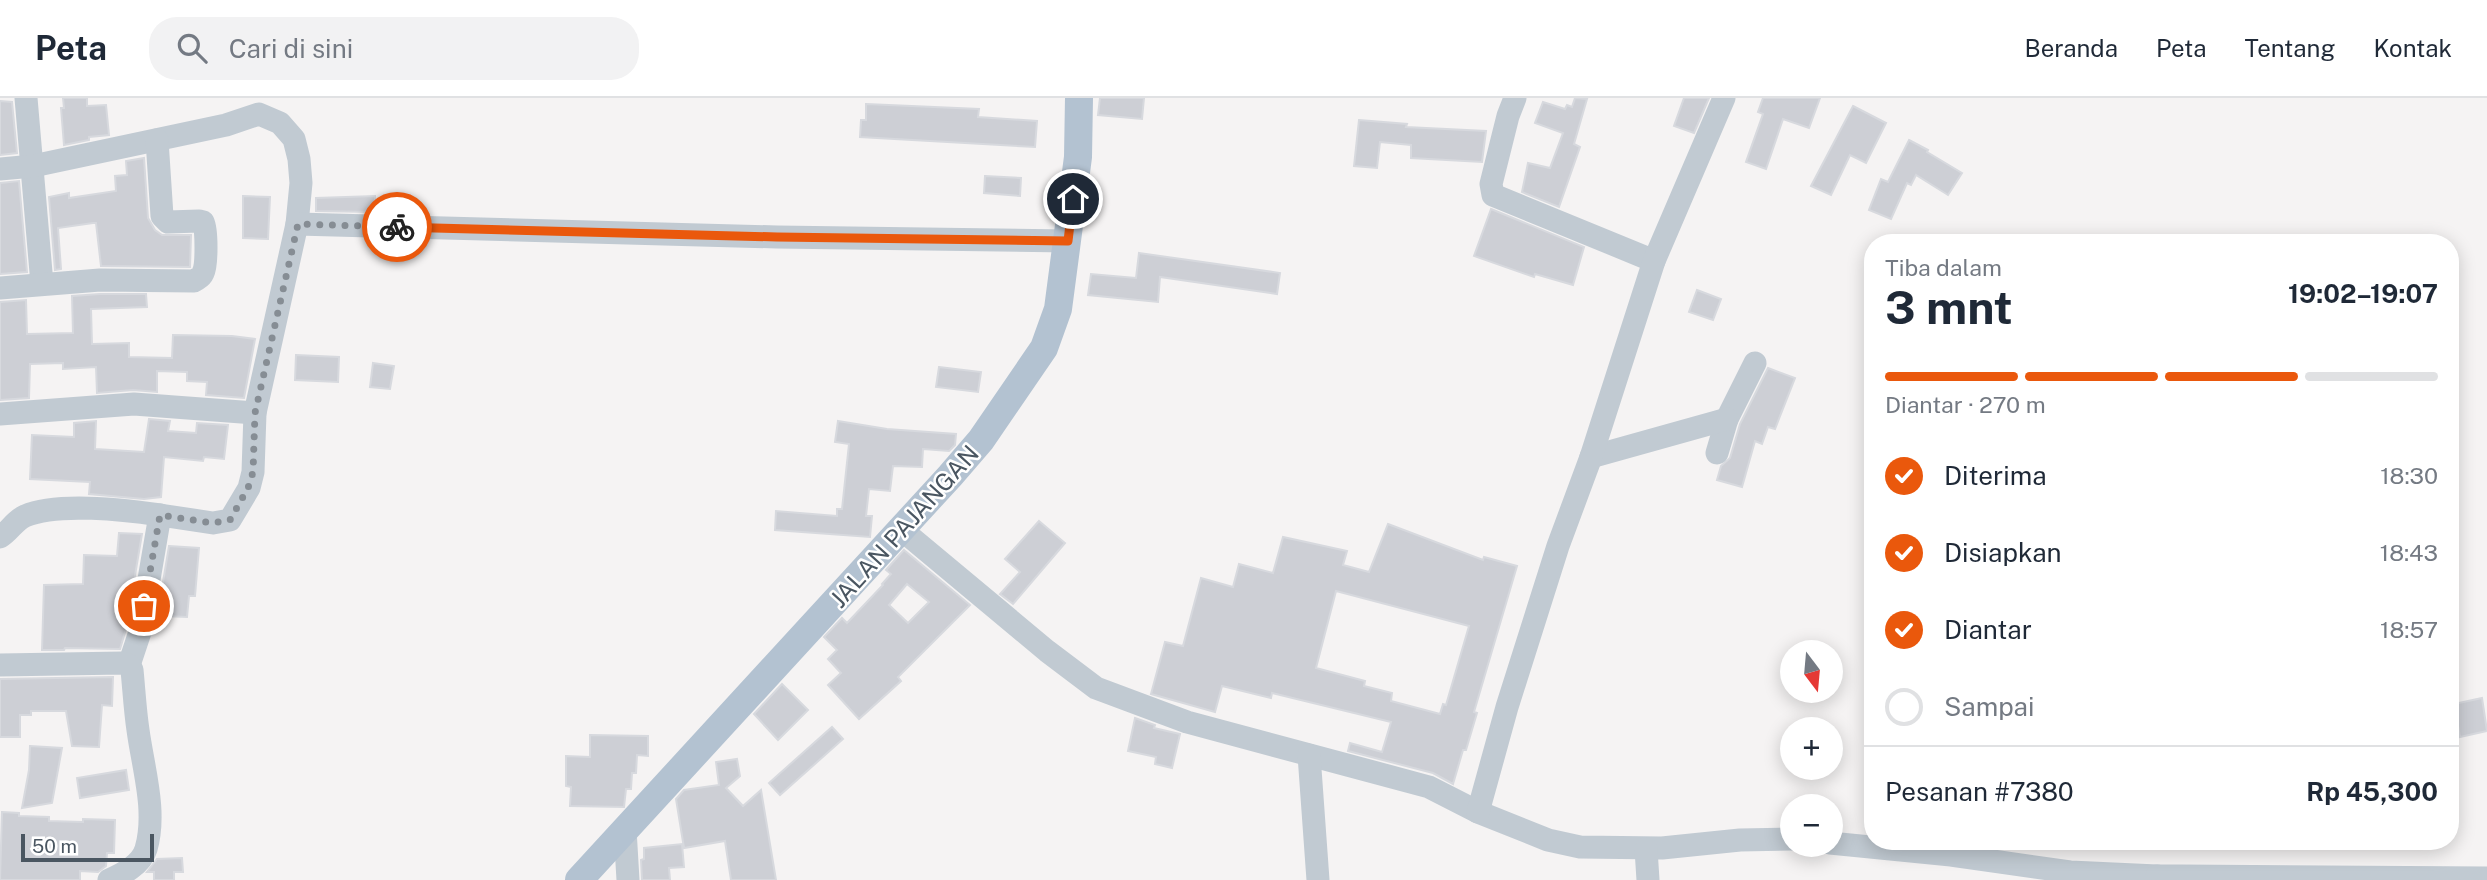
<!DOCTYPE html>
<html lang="id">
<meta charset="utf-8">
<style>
:root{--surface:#fff;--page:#f2f2f3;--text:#1f2937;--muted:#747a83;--line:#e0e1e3;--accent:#ea580c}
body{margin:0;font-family:"Public Sans",sans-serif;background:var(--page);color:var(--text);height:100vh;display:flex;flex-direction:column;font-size:26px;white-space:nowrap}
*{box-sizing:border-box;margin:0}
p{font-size:23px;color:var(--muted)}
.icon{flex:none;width:38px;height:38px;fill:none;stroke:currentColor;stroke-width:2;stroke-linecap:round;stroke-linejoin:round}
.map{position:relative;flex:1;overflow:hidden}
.details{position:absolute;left:1864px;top:136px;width:595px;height:616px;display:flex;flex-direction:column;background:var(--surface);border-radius:28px;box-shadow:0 4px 18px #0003}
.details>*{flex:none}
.needle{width:46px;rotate:164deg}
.controls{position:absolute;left:1780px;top:542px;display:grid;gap:14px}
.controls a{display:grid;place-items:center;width:63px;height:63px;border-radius:50%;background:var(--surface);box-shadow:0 4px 18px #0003;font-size:35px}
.scale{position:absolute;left:21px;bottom:18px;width:133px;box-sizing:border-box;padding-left:7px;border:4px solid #4a5661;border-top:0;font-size:19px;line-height:24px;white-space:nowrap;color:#4a5661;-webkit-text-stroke:5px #fff;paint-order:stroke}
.pin{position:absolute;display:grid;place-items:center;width:60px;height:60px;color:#fff;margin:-30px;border:4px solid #fff;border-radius:50%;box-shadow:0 2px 7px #0007}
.courier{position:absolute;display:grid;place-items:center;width:70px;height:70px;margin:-35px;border:5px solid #ea580c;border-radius:50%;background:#fff;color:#222;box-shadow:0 2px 9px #0007}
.head em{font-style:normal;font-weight:700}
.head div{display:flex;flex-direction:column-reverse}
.head{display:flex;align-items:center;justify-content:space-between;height:119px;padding:0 21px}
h1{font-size:46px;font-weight:700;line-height:52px}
.bar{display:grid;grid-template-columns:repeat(4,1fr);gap:10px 7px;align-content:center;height:84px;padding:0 21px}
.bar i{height:9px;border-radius:5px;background:var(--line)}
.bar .active{background:var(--accent)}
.bar p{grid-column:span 4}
.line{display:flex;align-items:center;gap:18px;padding:0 21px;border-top:2px solid var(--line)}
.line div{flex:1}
ol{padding:0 21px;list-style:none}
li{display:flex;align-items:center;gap:21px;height:77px}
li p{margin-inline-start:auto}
li .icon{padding:7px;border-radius:50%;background:var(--accent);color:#fff;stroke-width:4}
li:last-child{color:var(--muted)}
li i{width:38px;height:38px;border:4px solid var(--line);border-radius:50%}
header{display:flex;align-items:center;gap:42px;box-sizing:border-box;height:98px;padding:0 35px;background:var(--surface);border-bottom:2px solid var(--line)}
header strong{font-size:33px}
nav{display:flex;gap:38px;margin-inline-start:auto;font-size:24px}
.search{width:490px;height:63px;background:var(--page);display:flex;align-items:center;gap:18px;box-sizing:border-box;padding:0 24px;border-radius:28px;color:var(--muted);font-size:26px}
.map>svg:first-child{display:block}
</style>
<header>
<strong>Peta</strong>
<div class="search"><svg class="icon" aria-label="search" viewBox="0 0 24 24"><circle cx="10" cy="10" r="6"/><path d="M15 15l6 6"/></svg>Cari di sini</div>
<nav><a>Beranda</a><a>Peta</a><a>Tentang</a><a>Kontak</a></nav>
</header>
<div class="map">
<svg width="2487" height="782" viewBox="0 0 2487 782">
<rect width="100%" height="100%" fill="#f5f3f3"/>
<!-- building -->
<g fill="#cdcfd5" stroke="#d7d9de" stroke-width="2" fill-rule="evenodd">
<polygon points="63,0 87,0 87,8 106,7 109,37 89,39 89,42 64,47 61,10 64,10"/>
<polygon points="1100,0 1144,0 1142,21 1098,17"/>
<polygon points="1575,0 1587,1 1574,46 1580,49 1559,109 1522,94 1528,65 1550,70 1563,35 1535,25 1543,4 1565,11 1567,7 1572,9"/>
<polygon points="1684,0 1709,0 1694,35 1674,28"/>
<polygon points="1763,0 1820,0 1809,30 1783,21 1766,71 1746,64 1763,16 1758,14"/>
<polygon points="0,3 12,4 17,55 0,57"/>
<polygon points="866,6 979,11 978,19 1037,23 1035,49 860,39 861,22 866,22"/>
<polygon points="1853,8 1886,25 1866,65 1850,57 1831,97 1811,88"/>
<polygon points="1359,22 1407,26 1406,29 1486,33 1482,64 1411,60 1411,47 1380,44 1377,70 1354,68"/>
<polygon points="1909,42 1928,52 1927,54 1962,75 1948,97 1916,77 1911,87 1907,85 1891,121 1869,112 1881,81 1888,84"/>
<polygon points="144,60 148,120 155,132 162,137 191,137 190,169 101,168 96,125 93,125 58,130 61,171 55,172 49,99 69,95 69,100 116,93 115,78 127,77 126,63"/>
<polygon points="985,78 1021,80 1020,98 984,95"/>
<polygon points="19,83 27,174 0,176 0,85"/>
<polygon points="243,98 270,99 268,141 243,140"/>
<polygon points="375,98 375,114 316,113 316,100"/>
<polygon points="1491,111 1584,149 1573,187 1535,176 1534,179 1474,158"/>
<polygon points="1139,155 1280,175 1277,196 1160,179 1158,204 1088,197 1091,176 1136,180"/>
<polygon points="1697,192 1721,201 1713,222 1689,214"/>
<polygon points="100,196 146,196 147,209 91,211 92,246 129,245 129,259 172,260 173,237 232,238 255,241 244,300 206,297 207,284 187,283 187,274 157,273 157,294 133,292 97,295 96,269 63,271 63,265 30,266 29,300 0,302 0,204 26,202 27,236 73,235 72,198"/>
<polygon points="296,257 339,259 338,284 295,282"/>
<polygon points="373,265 394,268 390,291 370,289"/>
<polygon points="939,269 981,274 978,294 936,289"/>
<polygon points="1768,270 1795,280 1775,331 1768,329 1762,346 1755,343 1742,389 1717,382 1721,368 1730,360 1740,326"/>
<polygon points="149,321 170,323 168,333 196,335 197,325 228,327 224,361 204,359 203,363 164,359 161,399 144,401 89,396 90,384 30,381 32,337 74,339 74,325 96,323 95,351 144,354"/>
<polygon points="838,323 887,331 956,336 955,347 949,353 923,351 922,369 893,368 890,393 869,391 866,418 872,418 870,439 775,432 776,413 837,418 837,411 842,411 849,346 835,344"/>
<polygon points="1039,423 1065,445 1013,506 1000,496 1020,474 1005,461"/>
<path d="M1388,426L1483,462L1484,459L1517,468L1474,614L1477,615L1466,652H1463L1453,686L1433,675L1348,653L1350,645L1382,654L1391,624L1272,595L1271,600L1222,588L1215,614L1151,596L1165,544L1183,548L1201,480L1233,489L1239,466L1273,475L1283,439L1347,453L1343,467L1369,474ZM1336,493L1469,528L1446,607L1443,606L1440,616L1391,603L1392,595L1364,588L1365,583L1316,570Z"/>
<polygon points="119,435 142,436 126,531 120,551 65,550 64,552 42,552 44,487 83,486 84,457 117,458"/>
<polygon points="169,448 199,450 195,498 189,498 187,519 163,518 165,496 161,496"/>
<path d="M904,452L970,507L898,579L901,583L859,621L828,587L841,575L828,561L837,552L824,539L842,520L847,525L883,487L882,486L891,476L886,472ZM907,486L929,504L908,525L889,507Z"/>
<polygon points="113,579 112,608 102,607 99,649 72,648 66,613 31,613 31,617 20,617 20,639 0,639 0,581"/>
<polygon points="782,586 808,612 778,642 754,616"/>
<polygon points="2482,600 2487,633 2460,639 2454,606"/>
<polygon points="1135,620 1155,627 1154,630 1180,636 1172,670 1155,666 1156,659 1128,653"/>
<polygon points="832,629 843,641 780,697 769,685"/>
<polygon points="590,637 648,638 648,658 637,657 636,675 632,675 631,691 626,691 624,709 570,708 571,689 566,688 566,658 590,659"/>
<polygon points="30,648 62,650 52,705 22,710 29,672"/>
<polygon points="737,661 740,678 726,690 743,708 761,692 776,782 731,782 725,743 684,750 676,701 684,692 719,687 716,664"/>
<polygon points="126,672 129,692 80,700 77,680"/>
<polygon points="2,714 19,715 19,718 49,719 49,723 83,724 83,721 115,722 114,755 107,755 106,768 98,774 80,773 80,782 0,782"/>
<polygon points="682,746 684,769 669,770 670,782 642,782 641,762 644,761 644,750"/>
<polygon points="182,760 183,774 174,774 174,782 154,782 154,774 147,774 157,761"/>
</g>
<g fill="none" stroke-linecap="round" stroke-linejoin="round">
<!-- minor -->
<g stroke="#c1cad2" stroke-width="23">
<polyline points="26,0 42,186"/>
<polyline points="1515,0 1508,18 1491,86 1493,97 1654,163"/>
<polyline points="0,71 33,68 226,27 259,16 280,25 294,41 299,61 301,85 297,126 255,315 253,374 249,390 230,422 213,425 160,417 140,534 129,567"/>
<polyline points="297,126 777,139 1068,143"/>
<path d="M0,190L100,182L194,183C198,180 201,180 203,175C207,167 207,132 203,124L199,123L168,124L162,118L157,42"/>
<polyline points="0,316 134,306 255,315"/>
<polyline points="1717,355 1727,321 1755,265"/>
<polyline points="1591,359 1727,321"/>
<polyline points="902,432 1047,553 1096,590 1187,624 1429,689 1478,714 1548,742 1580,749 1662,750 1740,742 1792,741"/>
<path d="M0,439C9,434 15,422 25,418C57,404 126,412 160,417"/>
<path d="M0,567L123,565L129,567L132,572C134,592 135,612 138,632C143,670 157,713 146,751C141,767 123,776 109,782"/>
<polyline points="1309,657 1318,782"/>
<polyline points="1478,714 1507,609 1558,448 1591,359 1654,163 1724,0"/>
<polyline points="625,731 628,782"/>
<polyline points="1830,745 1951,757 2070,774 2157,778"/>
<polyline points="1646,751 1648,782"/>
<polyline points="2157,782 2157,778 2182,778 2487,780"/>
</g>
<!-- major -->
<polyline stroke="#b3c2d1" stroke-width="28" points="579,782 950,378 981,342 1044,250 1058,211 1078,59 1079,0"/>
</g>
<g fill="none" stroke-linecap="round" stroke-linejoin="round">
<!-- done -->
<polyline stroke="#868d94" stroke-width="7" stroke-dasharray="0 12.6" points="144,508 160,417 213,425 230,422 248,390 253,374 255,315 298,126 397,129"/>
<!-- route -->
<polyline stroke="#ea580c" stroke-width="9" points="397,129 777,139 1068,143 1073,101"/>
</g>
<g text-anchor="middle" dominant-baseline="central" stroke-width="5" stroke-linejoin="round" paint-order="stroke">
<!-- street labels -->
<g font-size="24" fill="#4a5661" stroke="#fff">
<text transform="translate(904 428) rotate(-48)">JALAN PAJANGAN</text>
</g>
</g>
</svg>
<div class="controls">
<a><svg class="needle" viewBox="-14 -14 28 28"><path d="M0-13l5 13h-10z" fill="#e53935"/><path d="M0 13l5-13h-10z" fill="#747a83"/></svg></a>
<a>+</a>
<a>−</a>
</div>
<div class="scale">50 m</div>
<div class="pin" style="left:144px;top:508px;background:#ea580c"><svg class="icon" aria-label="bag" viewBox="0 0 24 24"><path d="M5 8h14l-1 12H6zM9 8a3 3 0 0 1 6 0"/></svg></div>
<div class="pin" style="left:1073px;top:101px;background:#1f2937"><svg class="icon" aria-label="home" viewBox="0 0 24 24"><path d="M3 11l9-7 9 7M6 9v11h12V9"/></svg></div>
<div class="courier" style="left:397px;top:129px"><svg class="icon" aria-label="bike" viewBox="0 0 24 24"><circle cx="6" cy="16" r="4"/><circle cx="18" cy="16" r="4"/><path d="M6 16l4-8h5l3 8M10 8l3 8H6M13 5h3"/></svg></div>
<section class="details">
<div class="head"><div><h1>3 mnt</h1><p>Tiba dalam</p></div><em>19:02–19:07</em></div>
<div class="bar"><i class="active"></i><i class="active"></i><i class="active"></i><i></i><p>Diantar · 270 m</p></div>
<ol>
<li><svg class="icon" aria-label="check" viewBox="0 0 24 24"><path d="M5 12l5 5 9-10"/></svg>Diterima<p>18:30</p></li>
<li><svg class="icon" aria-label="check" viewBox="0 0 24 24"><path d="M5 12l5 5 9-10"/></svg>Disiapkan<p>18:43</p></li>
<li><svg class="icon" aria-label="check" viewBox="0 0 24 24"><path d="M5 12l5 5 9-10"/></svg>Diantar<p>18:57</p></li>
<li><i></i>Sampai</li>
</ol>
<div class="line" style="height:91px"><div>Pesanan #7380</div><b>Rp 45,300</b></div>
</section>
</div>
